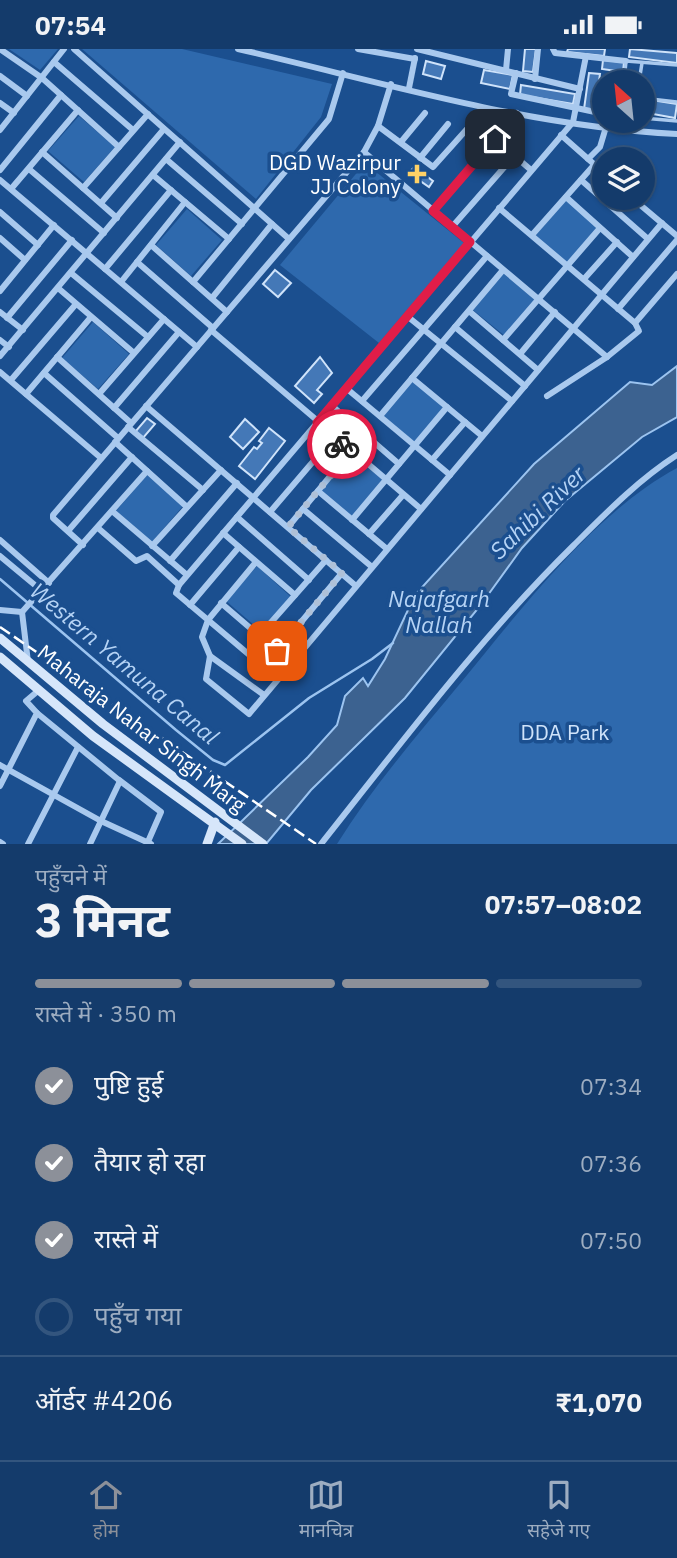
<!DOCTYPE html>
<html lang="hi">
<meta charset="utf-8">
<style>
:root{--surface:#143b6b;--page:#214673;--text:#f1f3f6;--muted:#9dadc1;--line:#33557e;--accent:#8c9099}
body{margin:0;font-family:"IBM Plex Sans","Noto Sans Devanagari",sans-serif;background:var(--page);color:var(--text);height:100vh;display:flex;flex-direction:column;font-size:26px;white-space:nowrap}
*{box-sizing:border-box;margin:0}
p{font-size:23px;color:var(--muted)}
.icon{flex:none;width:38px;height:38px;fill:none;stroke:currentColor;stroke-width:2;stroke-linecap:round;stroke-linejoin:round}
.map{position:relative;height:795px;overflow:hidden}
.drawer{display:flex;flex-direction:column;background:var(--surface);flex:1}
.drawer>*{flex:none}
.needle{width:46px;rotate:333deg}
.controls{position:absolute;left:592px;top:21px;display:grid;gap:14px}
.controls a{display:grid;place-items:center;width:63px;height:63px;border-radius:50%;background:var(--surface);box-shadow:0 2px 5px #0004,0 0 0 2px var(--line);font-size:35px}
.pin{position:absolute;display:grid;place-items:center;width:60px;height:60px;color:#fff;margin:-30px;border-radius:14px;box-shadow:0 4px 10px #0006}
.courier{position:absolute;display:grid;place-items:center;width:70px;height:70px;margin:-35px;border:5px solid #e11d48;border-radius:50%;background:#fff;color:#222;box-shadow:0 2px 9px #0007}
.overview em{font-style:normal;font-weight:700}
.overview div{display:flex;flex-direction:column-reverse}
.overview{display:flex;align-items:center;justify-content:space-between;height:119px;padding:0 35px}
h1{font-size:46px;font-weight:700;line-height:52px}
.bar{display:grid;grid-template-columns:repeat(4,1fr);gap:10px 7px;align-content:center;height:84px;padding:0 35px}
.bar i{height:9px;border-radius:5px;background:var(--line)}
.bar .active{background:var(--accent)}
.bar p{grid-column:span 4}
.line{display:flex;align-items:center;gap:18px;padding:0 35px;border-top:2px solid var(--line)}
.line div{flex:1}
ol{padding:0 35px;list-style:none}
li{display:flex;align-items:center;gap:21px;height:77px}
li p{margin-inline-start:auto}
li .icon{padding:7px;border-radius:50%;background:var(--accent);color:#fff;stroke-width:4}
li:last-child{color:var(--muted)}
li i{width:38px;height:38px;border:4px solid var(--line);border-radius:50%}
.status{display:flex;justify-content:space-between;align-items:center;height:49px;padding:0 35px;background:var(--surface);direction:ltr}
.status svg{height:19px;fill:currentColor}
.menu{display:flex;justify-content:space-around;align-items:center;height:98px;border-top:2px solid var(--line);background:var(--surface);font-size:19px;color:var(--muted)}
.menu a{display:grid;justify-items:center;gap:4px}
.menu .active{color:var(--accent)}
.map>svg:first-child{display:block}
</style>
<div class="status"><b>07:54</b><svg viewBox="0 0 49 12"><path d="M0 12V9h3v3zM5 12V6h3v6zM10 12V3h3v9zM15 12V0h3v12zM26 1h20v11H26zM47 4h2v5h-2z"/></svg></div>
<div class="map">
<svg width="677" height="795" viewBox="0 0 677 795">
<rect width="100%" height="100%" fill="#1b4f8f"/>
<!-- green -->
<g fill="#2e69ad">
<polygon points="9,0 58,0 40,21"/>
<polygon points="82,0 182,0 332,35 321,68 256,150"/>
<polygon points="79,67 115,98 84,133 48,102"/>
<polygon points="365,114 464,194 379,294 280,216"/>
<polygon points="566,151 598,177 567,214 535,187"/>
<polygon points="187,160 222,191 191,227 156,196"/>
<polygon points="503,224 535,251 505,287 473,261"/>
<polygon points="93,273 129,305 98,340 62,309"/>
<polygon points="413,332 445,358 415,395 382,368"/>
<polygon points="351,405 383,431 353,468 321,441"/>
<path d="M677,419V795H337C374,736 419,684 463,631C522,559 595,463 677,419Z"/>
<polygon points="147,426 183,457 152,493 116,462"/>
<polygon points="257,517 291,548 261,582 226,552"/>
</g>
<!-- water -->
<polygon fill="#3c6290" stroke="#9cc4f0" stroke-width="2" points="677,317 677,368 642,388 565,452 522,499 480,557 405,649 311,741 266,795 218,795 308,708 337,676 345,647 363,629 368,637 385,610 415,546 534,415 630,333 652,336"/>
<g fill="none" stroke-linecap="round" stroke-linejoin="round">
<!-- stream -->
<polyline stroke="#9cc4f0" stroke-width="2.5" points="0,530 176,681 213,711 225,716 309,649 372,610 393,594"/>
</g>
<!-- building -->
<g fill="#4478b7" stroke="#cfe3fa" stroke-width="2">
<polygon points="525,0 536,0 533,23 523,22"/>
<polygon points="568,0 605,0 604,7 567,3"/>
<polygon points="630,0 677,4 677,14 629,8"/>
<polygon points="603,11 624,13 623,23 602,20"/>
<polygon points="426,12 445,17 441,30 423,25"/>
<polygon points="484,21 513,26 510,40 481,34"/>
<polygon points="589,24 600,25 595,61 584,60"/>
<polygon points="521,36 575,45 573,55 520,46"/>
<polygon points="645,50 677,55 675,69 642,63"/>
<polygon points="414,118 433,132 429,138 409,124"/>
<polygon points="275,221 291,234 278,248 263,235"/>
<polygon points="320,308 332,324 317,341 322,345 314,354 295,337"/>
<polygon points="147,369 155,375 143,389 135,383"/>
<polygon points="245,370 259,383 243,400 230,388"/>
<polygon points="269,379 285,392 255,430 239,417 254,398 257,400 262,394 259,392"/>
</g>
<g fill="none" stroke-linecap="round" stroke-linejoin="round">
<!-- lane -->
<g stroke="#a9c9ee" stroke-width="3.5">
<polyline points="624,33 626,12 677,16"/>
<polyline points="639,33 642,14"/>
<polyline points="642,49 677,53"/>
<polyline points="642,69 677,72"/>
</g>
<!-- street -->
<g stroke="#a9c9ee" stroke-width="6">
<polyline points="0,0 42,29 119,98"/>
<polyline points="74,0 289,190"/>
<path d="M238,0C382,33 529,78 677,85"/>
<polyline points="358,0 415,10"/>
<polyline points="417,0 580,40"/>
<polyline points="553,0 555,4 626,12"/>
<polyline points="586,7 573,73 179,536 176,544 208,571 202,588 210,607 206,630 249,665 662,174"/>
<polyline points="54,13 133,81"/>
<polyline points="506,21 508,0"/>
<polyline points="516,24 511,45 595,63"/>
<polyline points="0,27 27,47"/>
<polyline points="535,30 538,0"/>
<polyline points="409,39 415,9"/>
<polyline points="0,54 14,64"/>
<polyline points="378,77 433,118 467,80"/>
<polyline points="0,81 64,0"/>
<polyline points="561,86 604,124"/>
<polyline points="495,90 531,121"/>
<polyline points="401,93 425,64"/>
<polyline points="42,103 117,169"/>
<polyline points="364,103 607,308"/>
<polyline points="420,109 448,75"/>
<polyline points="166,110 242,175"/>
<polyline points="588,110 600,98 606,78"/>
<polyline points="29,120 104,184"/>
<polyline points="0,121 61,46"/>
<polyline points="153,126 229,190"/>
<polyline points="0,131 197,298"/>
<polyline points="581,131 648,190"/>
<polyline points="83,139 148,65"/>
<polyline points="11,140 78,61"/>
<polyline points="566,148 633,208"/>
<polyline points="632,149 677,187"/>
<polyline points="101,154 164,80"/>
<polyline points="499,159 635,274 677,225"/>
<polyline points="433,162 517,64"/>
<polyline points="0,163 38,196"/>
<polyline points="452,178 514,107"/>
<polyline points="532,186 594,116"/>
<polyline points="0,189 25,211"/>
<polyline points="151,196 227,263"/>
<polyline points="137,213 213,279"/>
<polyline points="105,220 171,141"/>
<polyline points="71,224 148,288"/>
<polyline points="584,230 617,193"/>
<polyline points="121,233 185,153"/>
<polyline points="193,233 329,70 343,24"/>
<polyline points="58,239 134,304"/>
<polyline points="0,242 54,176"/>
<polyline points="212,249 272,175"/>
<polyline points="618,260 677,191"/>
<polyline points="469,262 538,321"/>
<polyline points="0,263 23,281"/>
<polyline points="407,267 512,352"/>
<polyline points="7,269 72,191"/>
<polyline points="455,278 525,337"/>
<polyline points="211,281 421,460"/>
<polyline points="0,291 9,298"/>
<polyline points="503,291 600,179"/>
<polyline points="520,305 555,263"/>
<polyline points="0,307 180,93"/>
<polyline points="57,308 131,374"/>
<polyline points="0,323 101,409"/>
<polyline points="44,324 118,389"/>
<polyline points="412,329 482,387"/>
<polyline points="11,331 76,255"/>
<polyline points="346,339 450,426"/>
<polyline points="26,345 91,268"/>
<polyline points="99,345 164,270"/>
<polyline points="547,347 607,308 639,282 635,274"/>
<polyline points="362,352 487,207"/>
<polyline points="331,356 399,415"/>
<polyline points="146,357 356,537"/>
<polyline points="114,359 179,283"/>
<polyline points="380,367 503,221"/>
<polyline points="128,378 203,441"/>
<polyline points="115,393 187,458"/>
<polyline points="432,411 465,373"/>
<polyline points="318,442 387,500"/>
<polyline points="303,460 372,518"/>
<polyline points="112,462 187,526"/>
<polyline points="270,463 334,388"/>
<polyline points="237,468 309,531"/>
<polyline points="352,471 447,358"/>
<polyline points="288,478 351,402"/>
<polyline points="98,479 136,512 147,507 179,536"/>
<polyline points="68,482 132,408"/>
<polyline points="223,484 295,546"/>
<polyline points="369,485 403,446"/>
<polyline points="0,491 49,534"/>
<polyline points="83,496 53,469 53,466 364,103 378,77 391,35"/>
<polyline points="152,497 221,421"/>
<polyline points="0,507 42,542"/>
<polyline points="170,512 237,434"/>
<polyline points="256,513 208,571 278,630"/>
<polyline points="221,554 291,614"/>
<polyline points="190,556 239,498"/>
<polyline points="0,561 22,563"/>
<polyline points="22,563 147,422"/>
<polyline points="22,563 28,613"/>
<polyline points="259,587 326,511"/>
<polyline points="277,602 342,524"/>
<polyline points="210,607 264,646"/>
<polyline points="37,664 120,732 90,795"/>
<polyline points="0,716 101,772 151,795"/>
<polyline points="119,731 161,763 147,795"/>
<polyline points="0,737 37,664 26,652 39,641"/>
<polyline points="0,793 3,795"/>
<polyline points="28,795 78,698"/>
<path d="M321,795C402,693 480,589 573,497C605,465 638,431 677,406"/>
</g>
<!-- secondary -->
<g stroke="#d6e6fa" stroke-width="9">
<polyline points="0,589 103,675 263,795"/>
<polyline points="0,608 93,687 242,795"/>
<polyline points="207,795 215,773"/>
</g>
<!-- rail -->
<polyline stroke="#fff" stroke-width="2.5" stroke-dasharray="12 5" stroke-linecap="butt" points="0,578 316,795"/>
</g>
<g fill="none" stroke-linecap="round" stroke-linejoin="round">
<!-- done -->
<polyline stroke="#afc1d8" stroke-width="7" stroke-dasharray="0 12.6" points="277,602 342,524 288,478 351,402 342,395"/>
<!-- route -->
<polyline stroke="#e11d48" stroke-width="9" points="342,395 317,374 470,193 433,162 495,90"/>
</g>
<!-- markers -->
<path fill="#ffd166" stroke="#1b4f8f" stroke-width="2.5" d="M413.5 114.5h7v7h7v7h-7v7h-7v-7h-7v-7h7z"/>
<g text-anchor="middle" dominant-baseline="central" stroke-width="7" stroke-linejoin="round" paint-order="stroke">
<!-- poi labels -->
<g font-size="21" fill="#fff" stroke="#1b4f8f" text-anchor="end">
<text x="401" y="113">DGD Wazirpur<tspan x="401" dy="24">JJ Colony</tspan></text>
</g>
<!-- street labels -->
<g font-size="21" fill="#fff" stroke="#1b4f8f">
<text transform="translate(142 679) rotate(38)">Maharaja Nahar Singh Marg</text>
</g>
<!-- park labels -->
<g font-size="21" fill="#cfe3fa" stroke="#1b4f8f">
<text x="565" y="683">DDA Park</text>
</g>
<!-- water labels -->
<g font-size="23" font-style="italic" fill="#b5d3f5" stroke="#1b4f8f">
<text transform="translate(537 463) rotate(-44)">Sahibi River</text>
<text x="439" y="549">Najafgarh<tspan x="439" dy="26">Nallah</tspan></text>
<text transform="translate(125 614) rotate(40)">Western Yamuna Canal</text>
</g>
</g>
</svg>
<div class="controls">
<a><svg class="needle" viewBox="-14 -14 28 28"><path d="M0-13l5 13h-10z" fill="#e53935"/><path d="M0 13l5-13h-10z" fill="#9dadc1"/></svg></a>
<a><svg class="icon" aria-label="layers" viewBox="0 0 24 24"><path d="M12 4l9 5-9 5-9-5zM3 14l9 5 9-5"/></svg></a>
</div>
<div class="pin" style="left:277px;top:602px;background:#ea580c"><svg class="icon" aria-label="bag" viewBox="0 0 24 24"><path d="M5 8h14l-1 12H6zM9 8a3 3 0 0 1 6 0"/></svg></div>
<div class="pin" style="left:495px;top:90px;background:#1f2937"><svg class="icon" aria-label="home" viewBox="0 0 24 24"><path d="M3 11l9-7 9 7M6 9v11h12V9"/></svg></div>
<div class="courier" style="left:342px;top:395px"><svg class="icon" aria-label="bike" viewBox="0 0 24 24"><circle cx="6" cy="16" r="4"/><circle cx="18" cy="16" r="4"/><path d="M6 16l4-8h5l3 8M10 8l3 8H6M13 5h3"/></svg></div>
</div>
<section class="drawer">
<div class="overview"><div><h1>3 मिनट</h1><p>पहुँचने में</p></div><em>07:57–08:02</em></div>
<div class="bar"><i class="active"></i><i class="active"></i><i class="active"></i><i></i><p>रास्ते में · 350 m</p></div>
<ol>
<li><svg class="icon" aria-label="check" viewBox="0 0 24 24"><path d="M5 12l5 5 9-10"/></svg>पुष्टि हुई<p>07:34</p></li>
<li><svg class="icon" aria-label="check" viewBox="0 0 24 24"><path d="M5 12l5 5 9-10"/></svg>तैयार हो रहा<p>07:36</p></li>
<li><svg class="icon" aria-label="check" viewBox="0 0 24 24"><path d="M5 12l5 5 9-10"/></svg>रास्ते में<p>07:50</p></li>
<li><i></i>पहुँच गया</li>
</ol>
<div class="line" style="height:91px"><div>ऑर्डर #4206</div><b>₹1,070</b></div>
</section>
<nav class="menu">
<a class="active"><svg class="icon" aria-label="home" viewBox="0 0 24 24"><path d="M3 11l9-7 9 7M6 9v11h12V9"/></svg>होम</a>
<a><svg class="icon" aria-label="map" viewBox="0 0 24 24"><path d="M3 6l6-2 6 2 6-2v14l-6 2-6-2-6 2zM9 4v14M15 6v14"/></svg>मानचित्र</a>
<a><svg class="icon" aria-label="saved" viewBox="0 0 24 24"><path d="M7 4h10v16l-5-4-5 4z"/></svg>सहेजे गए</a>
</nav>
